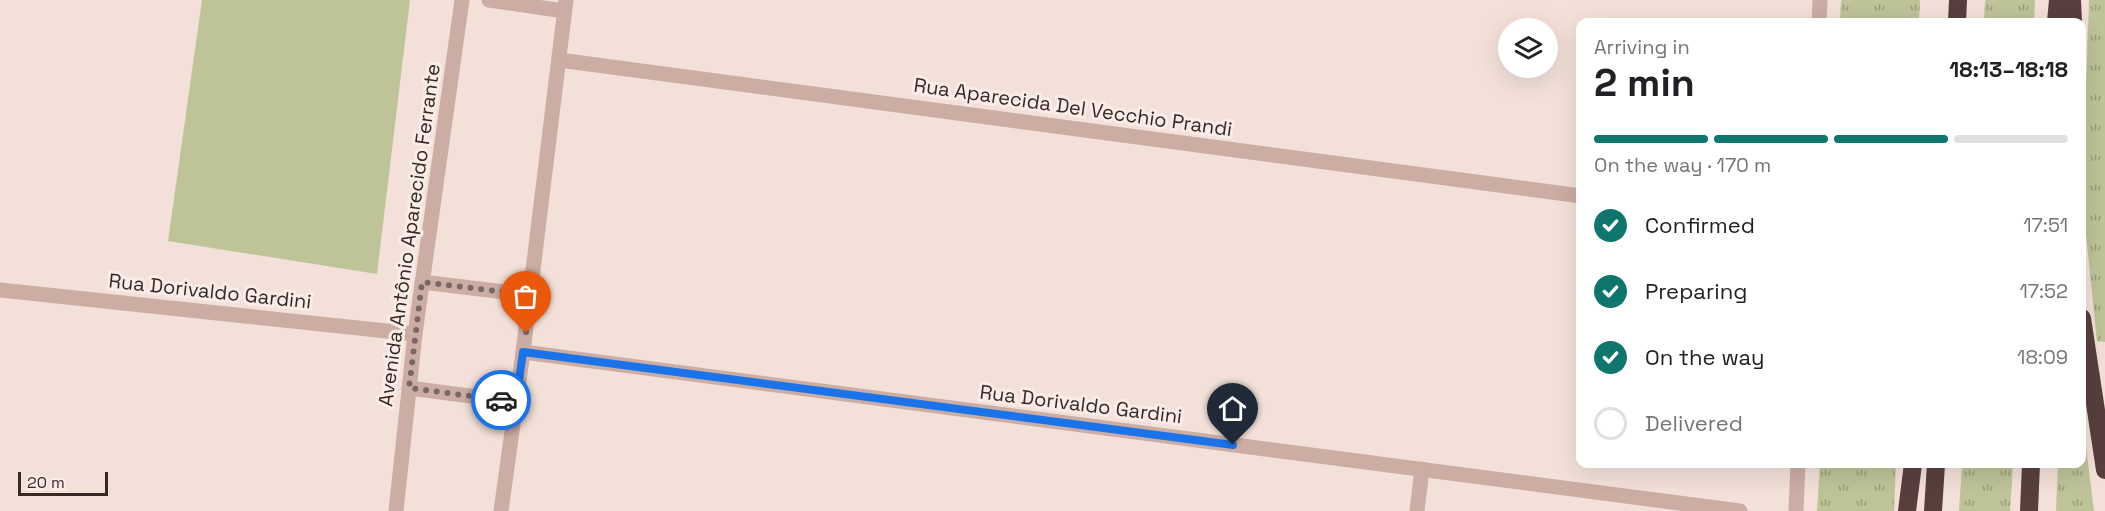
<!DOCTYPE html>
<meta charset="utf-8">
<style>
:root{--surface:#fff;--page:#f6f6f6;--text:#202124;--muted:#757577;--line:#e0e0e0;--accent:#0f766e}
body{margin:0;font-family:"Space Grotesk",sans-serif;background:var(--page);color:var(--text);height:100vh;display:flex;flex-direction:column;font-size:22px;white-space:nowrap}
*{box-sizing:border-box;margin:0}
p{font-size:20px;color:var(--muted)}
.icon{flex:none;width:33px;height:33px;fill:none;stroke:currentColor;stroke-width:2;stroke-linecap:round;stroke-linejoin:round}
.map{position:relative;flex:1;overflow:hidden}
.side{position:absolute;left:1576px;top:18px;width:510px;height:450px;display:flex;flex-direction:column;background:var(--surface);border-radius:12px;box-shadow:0 6px 24px #0002}
.side>*{flex:none}
.tools{position:absolute;left:1498px;top:18px;display:grid;gap:12px}
.tools a{display:grid;place-items:center;width:60px;height:60px;border-radius:50%;background:var(--surface);box-shadow:0 6px 24px #0002;font-size:30px}
.scale{position:absolute;left:18px;bottom:15px;width:90px;box-sizing:border-box;padding-left:6px;border:3px solid #372826;border-top:0;font-size:16px;line-height:21px;white-space:nowrap;color:#372826;-webkit-text-stroke:4px #faece6;paint-order:stroke}
.pin{position:absolute;display:grid;place-items:center;width:51px;height:51px;color:#fff;margin:-62px -26px;border-radius:50% 50% 50% 0;rotate:-45deg;box-shadow:0 0 6px #0007}
.pin .icon{rotate:45deg}
.courier{position:absolute;display:grid;place-items:center;width:60px;height:60px;margin:-30px;border:4px solid #1a73e8;border-radius:50%;background:#fff;color:#222;box-shadow:0 2px 8px #0007}
.summary em{font-style:normal;font-weight:700}
.summary div{display:flex;flex-direction:column-reverse}
.summary{display:flex;align-items:center;justify-content:space-between;height:102px;padding:0 18px}
h1{font-size:39px;font-weight:700;line-height:45px}
.bar{display:grid;grid-template-columns:repeat(4,1fr);gap:9px 6px;align-content:center;height:72px;padding:0 18px}
.bar i{height:8px;border-radius:4px;background:var(--line)}
.bar .on{background:var(--accent)}
.bar p{grid-column:span 4}
ol{padding:0 18px;list-style:none}
li{display:flex;align-items:center;gap:18px;height:66px}
li p{margin-inline-start:auto}
li .icon{padding:6px;border-radius:50%;background:var(--accent);color:#fff;stroke-width:4}
li:last-child{color:var(--muted)}
li i{width:33px;height:33px;border:3px solid var(--line);border-radius:50%}
.map>svg:first-child{display:block}
</style>
<div class="map">
<svg width="2105" height="511" viewBox="0 0 2105 511">
<defs>
<pattern id="grass-tufts" width="24" height="20" patternUnits="userSpaceOnUse" patternTransform="scale(1.5)"><rect width="24" height="20" fill="#bec398"/><path d="M3 7l-1-3M5 7V3M7 7l1-3M15 17l-1-3M17 17v-4M19 17l1-3" fill="none" stroke="#9b9e7c"/></pattern>
</defs>
<rect width="100%" height="100%" fill="#f3e1d9"/>
<!-- grass -->
<g fill="url(#grass-tufts)">
<polygon points="1841,0 1920,0 1919,22 1840,22"/>
<polygon points="1985,0 2035,0 2034,22 1984,22"/>
<polygon points="2089,0 2105,0 2105,342 2097,341 2084,215 2084,147"/>
<polygon points="2082,415 2094,511 2056,511 2058,464 2082,464"/>
<polygon points="1820,464 1896,464 1894,511 1817,511"/>
<polygon points="1962,464 2013,464 2010,511 1959,511"/>
</g>
<!-- pitch -->
<polygon fill="#bec398" points="202,0 410,0 377,274 168,241"/>
<g fill="none" stroke-linecap="round" stroke-linejoin="round">
<!-- street -->
<g stroke="#ccada4" stroke-width="15">
<polyline points="489,0 564,11"/>
<polyline points="1819,22 1820,0"/>
<polyline points="559,60 1581,196"/>
<polyline points="422,282 530,295"/>
<polyline points="0,290 415,334"/>
<polyline points="523,352 1740,511"/>
<polyline points="409,388 516,402"/>
<polyline points="396,511 415,334 462,0"/>
<polyline points="501,511 523,352 566,0"/>
<polyline points="1417,511 1422,469"/>
<polyline points="1796,511 1798,464"/>
</g>
<!-- highway -->
<g stroke="#583f3d" stroke-width="18">
<polyline points="2072,0 2073,22"/>
<polyline points="1957,22 1958,0"/>
<polyline points="2056,22 2058,0"/>
<polyline points="2082,318 2105,470"/>
<polyline points="1907,511 1913,464"/>
<polyline points="1933,511 1936,464"/>
<polyline points="2029,511 2031,464"/>
</g>
</g>
<g fill="none" stroke-linecap="round" stroke-linejoin="round">
<!-- done -->
<polyline stroke="#796965" stroke-width="6" stroke-dasharray="0 10.8" points="501,400 409,388 422,282 530,295 526,333"/>
<!-- route -->
<polyline stroke="#1a73e8" stroke-width="8" points="501,400 516,402 523,352 1233,445"/>
</g>
<g text-anchor="middle" dominant-baseline="central" stroke-width="6" stroke-linejoin="round" paint-order="stroke">
<!-- street labels -->
<g font-size="20" fill="#372826" stroke="#faece6">
<text transform="translate(1073 107) rotate(8)">Rua Aparecida Del Vecchio Prandi</text>
<text transform="translate(409 235) rotate(-82)">Avenida Antônio Aparecido Ferrante</text>
<text transform="translate(210 291) rotate(6)">Rua Dorivaldo Gardini</text>
<text transform="translate(1081 404) rotate(7)">Rua Dorivaldo Gardini</text>
</g>
</g>
</svg>
<div class="tools">
<a><svg class="icon" aria-label="layers" viewBox="0 0 24 24"><path d="M12 4l9 5-9 5-9-5zM3 14l9 5 9-5"/></svg></a>
</div>
<div class="scale">20 m</div>
<div class="pin" style="left:526px;top:333px;background:#ea580c"><svg class="icon" aria-label="bag" viewBox="0 0 24 24"><path d="M5 8h14l-1 12H6zM9 8a3 3 0 0 1 6 0"/></svg></div>
<div class="pin" style="left:1233px;top:445px;background:#1f2937"><svg class="icon" aria-label="home" viewBox="0 0 24 24"><path d="M3 11l9-7 9 7M6 9v11h12V9"/></svg></div>
<div class="courier" style="left:501px;top:400px"><svg class="icon" aria-label="car" viewBox="0 0 24 24"><path d="M5 17H2v-5l4-1 3-4h7l3 4 3 1v5h-3M9 17h6M6 11h13"/><circle cx="7" cy="17" r="2"/><circle cx="17" cy="17" r="2"/></svg></div>
<section class="side">
<div class="summary"><div><h1>2 min</h1><p>Arriving in</p></div><em>18:13–18:18</em></div>
<div class="bar"><i class="on"></i><i class="on"></i><i class="on"></i><i></i><p>On the way · 170 m</p></div>
<ol>
<li><svg class="icon" aria-label="check" viewBox="0 0 24 24"><path d="M5 12l5 5 9-10"/></svg>Confirmed<p>17:51</p></li>
<li><svg class="icon" aria-label="check" viewBox="0 0 24 24"><path d="M5 12l5 5 9-10"/></svg>Preparing<p>17:52</p></li>
<li><svg class="icon" aria-label="check" viewBox="0 0 24 24"><path d="M5 12l5 5 9-10"/></svg>On the way<p>18:09</p></li>
<li><i></i>Delivered</li>
</ol>
</section>
</div>
